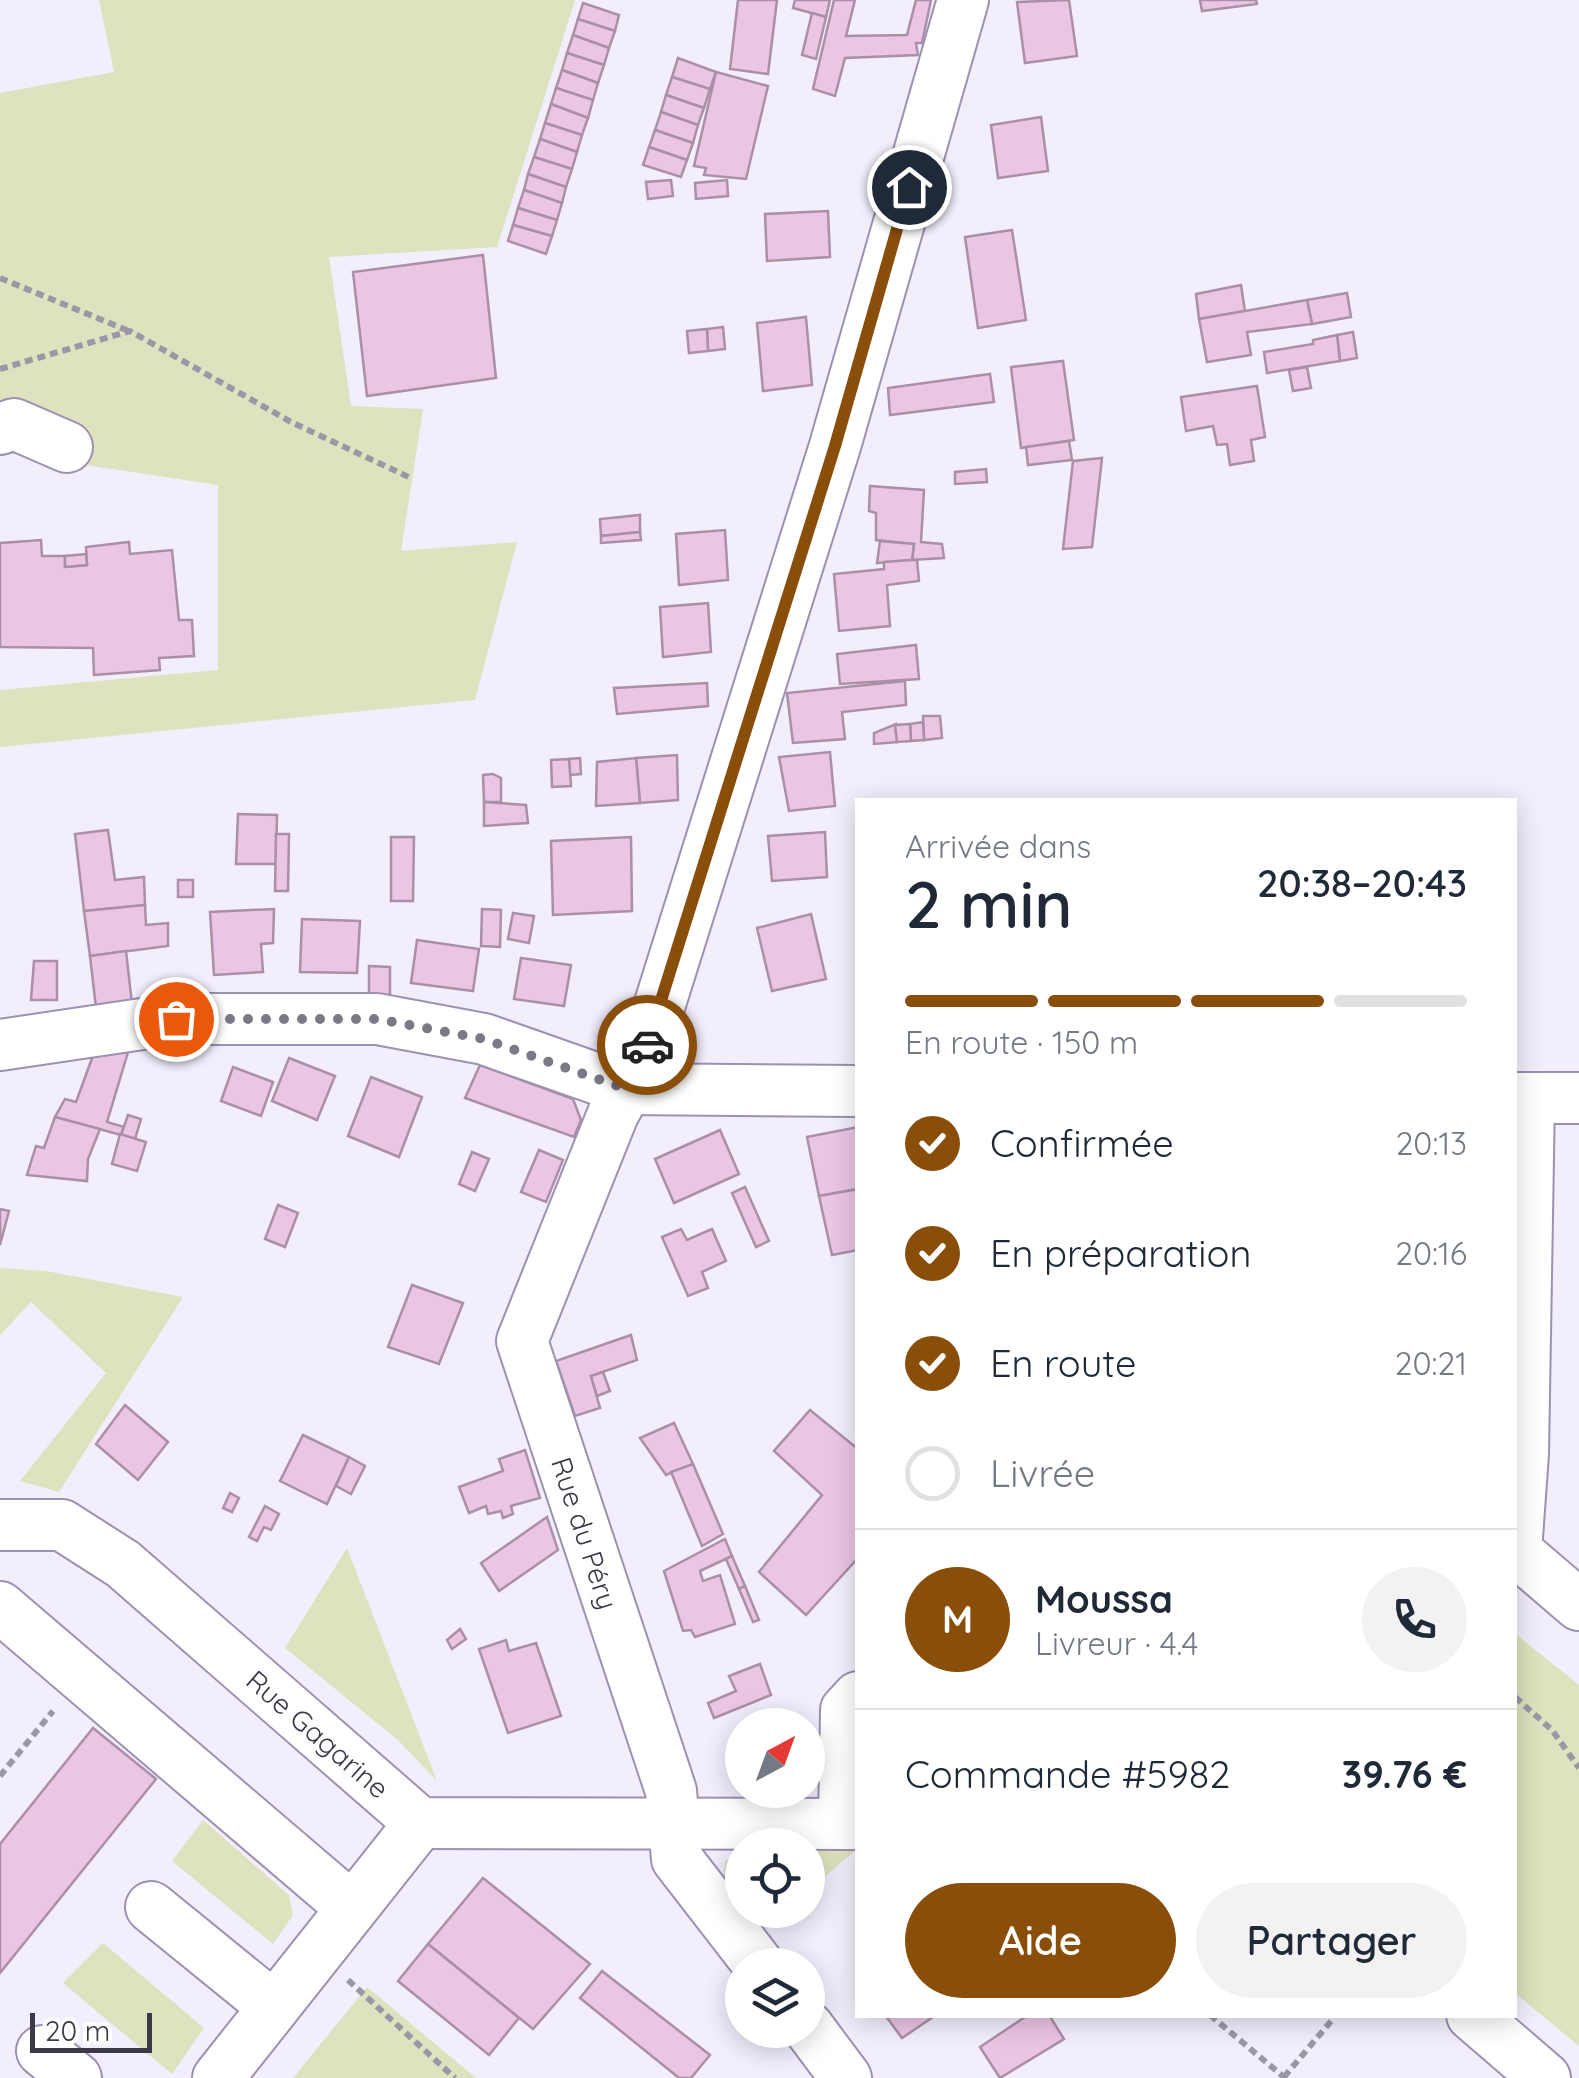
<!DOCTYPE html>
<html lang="fr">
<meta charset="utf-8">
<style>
:root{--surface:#fff;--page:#f2f2f3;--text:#1f2937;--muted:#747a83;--line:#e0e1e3;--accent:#894e09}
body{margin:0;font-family:Quicksand,sans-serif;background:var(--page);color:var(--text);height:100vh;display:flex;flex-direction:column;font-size:38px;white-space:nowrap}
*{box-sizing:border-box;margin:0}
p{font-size:32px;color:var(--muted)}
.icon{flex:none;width:55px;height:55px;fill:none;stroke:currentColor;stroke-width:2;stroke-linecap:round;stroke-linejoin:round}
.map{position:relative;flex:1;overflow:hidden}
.side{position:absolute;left:855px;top:798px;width:662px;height:1220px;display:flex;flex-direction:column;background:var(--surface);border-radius:0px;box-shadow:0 5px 25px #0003}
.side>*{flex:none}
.needle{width:65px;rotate:41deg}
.fabs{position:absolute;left:725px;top:1708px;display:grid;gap:20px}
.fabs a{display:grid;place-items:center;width:100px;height:100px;border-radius:50%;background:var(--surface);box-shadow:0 5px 25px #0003;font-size:50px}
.scale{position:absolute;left:30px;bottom:25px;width:122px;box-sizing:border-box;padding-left:10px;border:5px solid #3c3845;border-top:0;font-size:28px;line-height:35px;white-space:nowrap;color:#3c3845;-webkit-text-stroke:8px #fefefe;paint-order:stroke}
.pin{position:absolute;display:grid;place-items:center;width:85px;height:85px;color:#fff;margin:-42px;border:5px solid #fff;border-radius:50%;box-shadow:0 2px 10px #0007}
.courier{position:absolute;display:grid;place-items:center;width:100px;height:100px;margin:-50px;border:8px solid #894e09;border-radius:50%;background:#fff;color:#222;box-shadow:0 2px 12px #0007}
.overview em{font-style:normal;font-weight:600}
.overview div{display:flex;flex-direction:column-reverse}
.overview{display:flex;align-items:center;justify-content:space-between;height:170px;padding:0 50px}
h1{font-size:65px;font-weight:600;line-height:75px}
.bar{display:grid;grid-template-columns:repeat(4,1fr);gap:15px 10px;align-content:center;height:120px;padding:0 50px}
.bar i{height:12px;border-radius:8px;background:var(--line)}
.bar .on{background:var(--accent)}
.bar p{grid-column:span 4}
.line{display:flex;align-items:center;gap:25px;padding:0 50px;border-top:2px solid var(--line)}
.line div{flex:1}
.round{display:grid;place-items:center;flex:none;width:105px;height:105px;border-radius:52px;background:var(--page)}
ol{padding:0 50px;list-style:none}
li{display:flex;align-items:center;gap:30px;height:110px}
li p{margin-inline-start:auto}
li .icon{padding:10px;border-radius:50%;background:var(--accent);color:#fff;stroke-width:4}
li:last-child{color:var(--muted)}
li i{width:55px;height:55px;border:5px solid var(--line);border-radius:50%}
.cta{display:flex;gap:20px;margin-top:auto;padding:20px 50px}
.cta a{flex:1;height:115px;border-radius:60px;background:var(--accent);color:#fff;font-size:40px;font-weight:600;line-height:115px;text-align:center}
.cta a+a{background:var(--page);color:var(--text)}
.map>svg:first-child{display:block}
</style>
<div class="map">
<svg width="1579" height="2078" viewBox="0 0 1579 2078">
<rect width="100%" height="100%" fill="#f3eefc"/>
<!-- green -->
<g fill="#dee2be">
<polygon points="99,0 575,0 497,247 329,257 351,406 423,409 401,551 517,542 475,700 0,747 0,690 218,670 218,485 0,452 0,93 114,72"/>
<polygon points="0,1268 46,1271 183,1297 59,1492 20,1481 106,1373 31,1302 0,1335"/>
<polygon points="347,1548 437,1781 398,1740 285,1648"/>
<polygon points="1517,1635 1579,1685 1579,2046 1515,1993"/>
<polygon points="203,1820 289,1895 293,1915 273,1944 172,1861"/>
<polygon points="742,1847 742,1905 723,1876 725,1862"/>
<polygon points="808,1847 858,1848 808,1891"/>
<polygon points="103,1943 204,2028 172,2074 63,1983"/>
<polygon points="367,1987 476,2078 293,2078"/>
</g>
<!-- building -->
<g fill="#eac5e4" stroke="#ab8fa7" stroke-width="2.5">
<polygon points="738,0 777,0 768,74 730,69"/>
<polygon points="795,0 830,0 826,17 793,8"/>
<polygon points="834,0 855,0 846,36 907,35 916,0 931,0 922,43 916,43 918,55 845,58 835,96 813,89"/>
<polygon points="1069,0 1077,56 1025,63 1017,2"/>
<polygon points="1200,0 1256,0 1257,4 1202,11"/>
<polygon points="583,3 619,15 615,31 578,19"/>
<polygon points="812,13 826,17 816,59 802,55"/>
<polygon points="578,19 615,31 609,48 573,35"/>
<polygon points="573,35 609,48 604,65 567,53"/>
<polygon points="567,53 604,65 598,83 562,70"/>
<polygon points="678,58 716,72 710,89 672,77"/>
<polygon points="562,70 598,83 593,100 556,88"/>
<polygon points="716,72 768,86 746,179 704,175 706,168 694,166"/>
<polygon points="672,77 710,89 704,108 666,95"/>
<polygon points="556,88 593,100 588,118 551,104"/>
<polygon points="666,95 704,108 698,125 661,112"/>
<polygon points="551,104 588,118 582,135 545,123"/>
<polygon points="661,112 698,125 693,143 655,130"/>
<polygon points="1041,117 1048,171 998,178 991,125"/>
<polygon points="545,123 582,135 577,152 540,139"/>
<polygon points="655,130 693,143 687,160 649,147"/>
<polygon points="540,139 577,152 572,169 534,157"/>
<polygon points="649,147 687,160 681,177 643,165"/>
<polygon points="534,157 572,169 566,187 528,174"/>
<polygon points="528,174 566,187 562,203 524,190"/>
<polygon points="671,180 673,196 648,199 646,182"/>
<polygon points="727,180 728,196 696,199 695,183"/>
<polygon points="524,190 562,203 557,220 518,208"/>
<polygon points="518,208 557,220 552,236 513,225"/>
<polygon points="828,211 830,257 767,261 765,214"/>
<polygon points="513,225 552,236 546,254 508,241"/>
<polygon points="1012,230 1026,320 978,328 965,237"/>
<polygon points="483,255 496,378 367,396 353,272"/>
<polygon points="1241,285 1245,311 1199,319 1196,294"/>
<polygon points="1347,293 1351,317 1312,324 1307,300"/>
<polygon points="1307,300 1312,324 1247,332 1251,355 1207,362 1199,319"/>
<polygon points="806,317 812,385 763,391 757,323"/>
<polygon points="723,327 725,349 708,351 707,329"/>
<polygon points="707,329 708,351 689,353 687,331"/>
<polygon points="1353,332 1357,358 1340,361 1337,335"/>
<polygon points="1337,335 1340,361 1267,373 1264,352 1313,344 1313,340"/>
<polygon points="1063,361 1074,440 1021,448 1011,367"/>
<polygon points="1307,367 1311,388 1293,391 1289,370"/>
<polygon points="990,374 994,402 890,415 888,388"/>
<polygon points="1257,386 1265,437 1251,440 1254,461 1230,465 1227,444 1217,445 1213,426 1186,431 1181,397"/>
<polygon points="1069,441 1072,460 1028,465 1026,447"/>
<polygon points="1102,458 1092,547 1063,549 1073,461"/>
<polygon points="986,469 987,482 955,484 955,472"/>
<polygon points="870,486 924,490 921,542 942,544 944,558 912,560 914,544 876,540 876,513 869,511"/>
<polygon points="640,515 640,532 601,536 600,519"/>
<polygon points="725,530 728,580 679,585 676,534"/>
<polygon points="640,532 641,540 601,543 601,536"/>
<polygon points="41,540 42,556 65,556 65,567 87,565 86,547 129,542 130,554 172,550 179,620 192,620 194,656 159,658 160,670 94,675 93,648 0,647 0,543"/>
<polygon points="880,541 914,544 912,560 877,563"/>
<polygon points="86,554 87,565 65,567 65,556"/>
<polygon points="912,560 917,560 919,581 887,585 890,626 839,631 834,574 884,569 884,562"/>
<polygon points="708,603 711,652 663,657 660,607"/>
<polygon points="916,645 919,679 840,684 837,654"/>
<polygon points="905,681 906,705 842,712 845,739 793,743 787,693"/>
<polygon points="707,683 708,706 617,714 614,688"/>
<polygon points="923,716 940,716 942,738 924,740"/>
<polygon points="923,722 924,740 911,741 910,724"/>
<polygon points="896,724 897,742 874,744 874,733"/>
<polygon points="910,724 911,741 897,742 895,725"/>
<polygon points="830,752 835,806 789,811 779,757"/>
<polygon points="677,755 678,800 640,803 636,758"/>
<polygon points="580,758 581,774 570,775 569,759"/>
<polygon points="636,758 640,803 596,806 597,762"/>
<polygon points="569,759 571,786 552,787 551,760"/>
<polygon points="493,774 501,778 501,802 484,802 483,775"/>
<polygon points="484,802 526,805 528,823 484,826"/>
<polygon points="238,814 277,815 276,864 236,864"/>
<polygon points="108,830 115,880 144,877 145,905 84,911 75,834"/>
<polygon points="825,832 827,877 772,881 768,836"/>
<polygon points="276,834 289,834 288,891 275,891"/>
<polygon points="391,837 414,837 413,901 391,901"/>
<polygon points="631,837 632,911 553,915 551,841"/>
<rect x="178" y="880" width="15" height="17"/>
<polygon points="145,905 146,925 168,923 168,946 90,956 84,911"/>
<polygon points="274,909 273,943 261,944 263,972 214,975 210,912"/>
<polygon points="482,909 501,910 500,947 481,946"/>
<polygon points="513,913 534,916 529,943 508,939"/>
<polygon points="811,914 826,979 772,991 757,928"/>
<polygon points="302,919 360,921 357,973 300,972"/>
<polygon points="417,940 479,949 473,991 411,983"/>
<polygon points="126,951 132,1004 96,1008 90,956"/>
<polygon points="521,958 571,965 564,1006 514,999"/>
<polygon points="34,961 57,961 57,1000 31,1000"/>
<polygon points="369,966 390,967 390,998 369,997"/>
<polygon points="129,1049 107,1122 124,1127 121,1135 55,1117 65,1099 76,1102 94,1053"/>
<polygon points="289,1058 335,1076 317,1120 272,1101"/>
<polygon points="480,1065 573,1099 581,1120 574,1137 465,1098"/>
<polygon points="233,1067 273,1082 261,1116 221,1101"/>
<polygon points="371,1077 422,1097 399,1157 348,1136"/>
<polygon points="128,1115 141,1119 135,1139 121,1135"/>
<polygon points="55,1117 100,1129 88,1159 87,1181 27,1175 36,1146 44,1148"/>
<polygon points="858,1127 858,1189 819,1196 807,1137"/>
<polygon points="720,1130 739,1174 674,1203 655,1159"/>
<polygon points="120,1134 146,1142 137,1171 112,1164"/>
<polygon points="539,1150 563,1160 546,1202 521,1192"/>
<polygon points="472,1152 489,1159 475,1191 459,1184"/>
<polygon points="745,1187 769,1241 756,1247 732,1193"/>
<polygon points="858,1189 858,1250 832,1255 819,1196"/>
<polygon points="278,1205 298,1213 285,1247 265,1239"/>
<polygon points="0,1209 9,1211 0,1245"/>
<polygon points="681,1229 687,1240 712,1229 726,1261 702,1272 708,1288 688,1296 662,1237"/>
<polygon points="412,1285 463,1303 439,1364 388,1347"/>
<polygon points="631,1335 637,1360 591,1376 600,1408 575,1416 556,1361"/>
<polygon points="603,1372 610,1391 597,1396 591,1376"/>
<polygon points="125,1405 168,1442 138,1480 96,1444"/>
<polygon points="810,1410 858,1449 858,1558 806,1615 759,1572 822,1495 774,1451"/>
<polygon points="674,1423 693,1464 666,1475 640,1438"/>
<polygon points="303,1435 349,1457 327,1504 280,1481"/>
<polygon points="525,1450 540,1498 511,1506 513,1514 503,1518 501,1511 488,1514 486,1506 469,1513 459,1487 503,1471 499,1459"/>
<polygon points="349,1457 365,1466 351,1494 336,1486"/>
<polygon points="693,1464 723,1534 702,1546 671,1472"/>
<polygon points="230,1493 239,1498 232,1512 223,1508"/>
<polygon points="265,1506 279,1514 271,1530 264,1527 257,1541 249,1537"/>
<polygon points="547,1517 558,1550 499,1591 481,1563"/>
<polygon points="725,1539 732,1556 700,1571 703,1581 720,1575 735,1624 695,1637 691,1630 683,1631 664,1571"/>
<polygon points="732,1556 745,1586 739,1589 726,1559"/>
<polygon points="745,1586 759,1620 753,1622 739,1589"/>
<polygon points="460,1629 466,1639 452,1649 447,1640"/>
<polygon points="506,1640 509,1651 536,1643 561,1716 508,1733 479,1649"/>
<polygon points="760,1664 771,1695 714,1718 708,1703 736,1691 729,1676"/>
<polygon points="93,1728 156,1779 0,1973 0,1844"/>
<polygon points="483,1878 590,1964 533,2029 428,1944"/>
<polygon points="428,1944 519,2018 489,2055 398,1981"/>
<polygon points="602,1971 710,2055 691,2078 679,2078 580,1998"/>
<polygon points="885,2015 936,2015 902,2038"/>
<polygon points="1028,2015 1049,2015 1064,2039 1000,2078 980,2047"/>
</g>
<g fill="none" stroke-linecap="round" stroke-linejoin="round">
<!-- minor casing -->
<g stroke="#9c91b1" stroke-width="54">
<g id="minor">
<polyline points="0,429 14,424 67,447"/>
<polyline points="0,1045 176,1019 377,1019 484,1039 626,1089 858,1091"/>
<polyline points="1515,1098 1579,1098"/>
<polyline points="0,1525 62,1525 123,1564 420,1823 858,1824"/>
<polyline points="1516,1551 1523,1454 1529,1098"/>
<polyline points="1516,1551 1579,1605"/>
<polyline points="0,1607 352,1908"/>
<polyline points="844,1824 846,1710 858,1697"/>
<polyline points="151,1907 274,2007"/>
<polyline points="759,1965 677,1859 671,1791 522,1341 613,1114 642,1061 835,446 963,0"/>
<polyline points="1472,2015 1545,2078"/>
<polyline points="808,2027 846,2078"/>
<polyline points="42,2051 76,2078"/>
<polyline points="218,2078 420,1823"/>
</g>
</g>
<!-- path -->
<g stroke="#9c97a5" stroke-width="6" stroke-dasharray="8 5" stroke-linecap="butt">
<polyline points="0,278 129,331"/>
<polyline points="0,369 130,331 291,422 413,479"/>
<polyline points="1515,1697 1552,1730 1579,1768"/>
<polyline points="0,1776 53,1711"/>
<polyline points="348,1980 455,2078"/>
<polyline points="1210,2015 1285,2078"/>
<polyline points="1284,2077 1332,2020"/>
</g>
<!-- minor -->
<use href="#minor" stroke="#fff" stroke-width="50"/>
</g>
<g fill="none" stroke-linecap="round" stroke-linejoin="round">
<!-- done -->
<polyline stroke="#7c7885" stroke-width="10" stroke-dasharray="0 18" points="176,1019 377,1019 484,1039 626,1089 647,1045"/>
<!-- route -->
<polyline stroke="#894e09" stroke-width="12" points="647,1045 835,446 909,187"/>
</g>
<g text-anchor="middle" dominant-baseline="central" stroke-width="9" stroke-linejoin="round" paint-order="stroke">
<!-- street labels -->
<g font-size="28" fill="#3c3845" stroke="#fefefe">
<text transform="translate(585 1533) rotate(72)">Rue du Péry</text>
<text transform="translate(318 1734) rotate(41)">Rue Gagarine</text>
</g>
</g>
</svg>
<div class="fabs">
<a><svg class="needle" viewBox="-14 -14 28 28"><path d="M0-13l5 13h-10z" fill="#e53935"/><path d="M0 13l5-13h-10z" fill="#747a83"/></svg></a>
<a><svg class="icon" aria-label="locate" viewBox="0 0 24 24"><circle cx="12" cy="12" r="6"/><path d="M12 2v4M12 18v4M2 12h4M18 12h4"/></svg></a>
<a><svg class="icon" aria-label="layers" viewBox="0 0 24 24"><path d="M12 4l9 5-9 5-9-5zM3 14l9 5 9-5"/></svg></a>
</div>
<div class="scale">20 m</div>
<div class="pin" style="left:176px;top:1019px;background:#ea580c"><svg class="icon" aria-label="bag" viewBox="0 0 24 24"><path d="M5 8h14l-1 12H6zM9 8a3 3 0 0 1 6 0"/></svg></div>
<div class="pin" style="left:909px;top:187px;background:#1f2937"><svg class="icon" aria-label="home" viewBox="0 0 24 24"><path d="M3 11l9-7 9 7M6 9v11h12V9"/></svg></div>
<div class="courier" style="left:647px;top:1045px"><svg class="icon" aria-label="car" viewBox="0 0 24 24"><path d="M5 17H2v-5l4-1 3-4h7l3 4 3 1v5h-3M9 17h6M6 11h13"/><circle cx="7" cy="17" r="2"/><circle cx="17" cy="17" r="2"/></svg></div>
<section class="side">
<div class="overview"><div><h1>2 min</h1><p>Arrivée dans</p></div><em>20:38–20:43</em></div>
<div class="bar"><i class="on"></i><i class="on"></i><i class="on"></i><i></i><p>En route · 150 m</p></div>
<ol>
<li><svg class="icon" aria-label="check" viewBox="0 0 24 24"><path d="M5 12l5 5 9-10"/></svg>Confirmée<p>20:13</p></li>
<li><svg class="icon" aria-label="check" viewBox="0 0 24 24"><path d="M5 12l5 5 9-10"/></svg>En préparation<p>20:16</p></li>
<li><svg class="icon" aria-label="check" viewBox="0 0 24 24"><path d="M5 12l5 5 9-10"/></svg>En route<p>20:21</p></li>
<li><i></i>Livrée</li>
</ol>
<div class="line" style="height:180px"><b class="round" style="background:var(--accent);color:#fff">M</b><div><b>Moussa</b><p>Livreur · 4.4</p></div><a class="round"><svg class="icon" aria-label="phone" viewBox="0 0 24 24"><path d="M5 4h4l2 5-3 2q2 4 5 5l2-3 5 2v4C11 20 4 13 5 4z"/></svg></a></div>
<div class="line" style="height:130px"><div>Commande #5982</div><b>39.76 €</b></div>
<div class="cta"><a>Aide</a><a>Partager</a></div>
</section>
</div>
